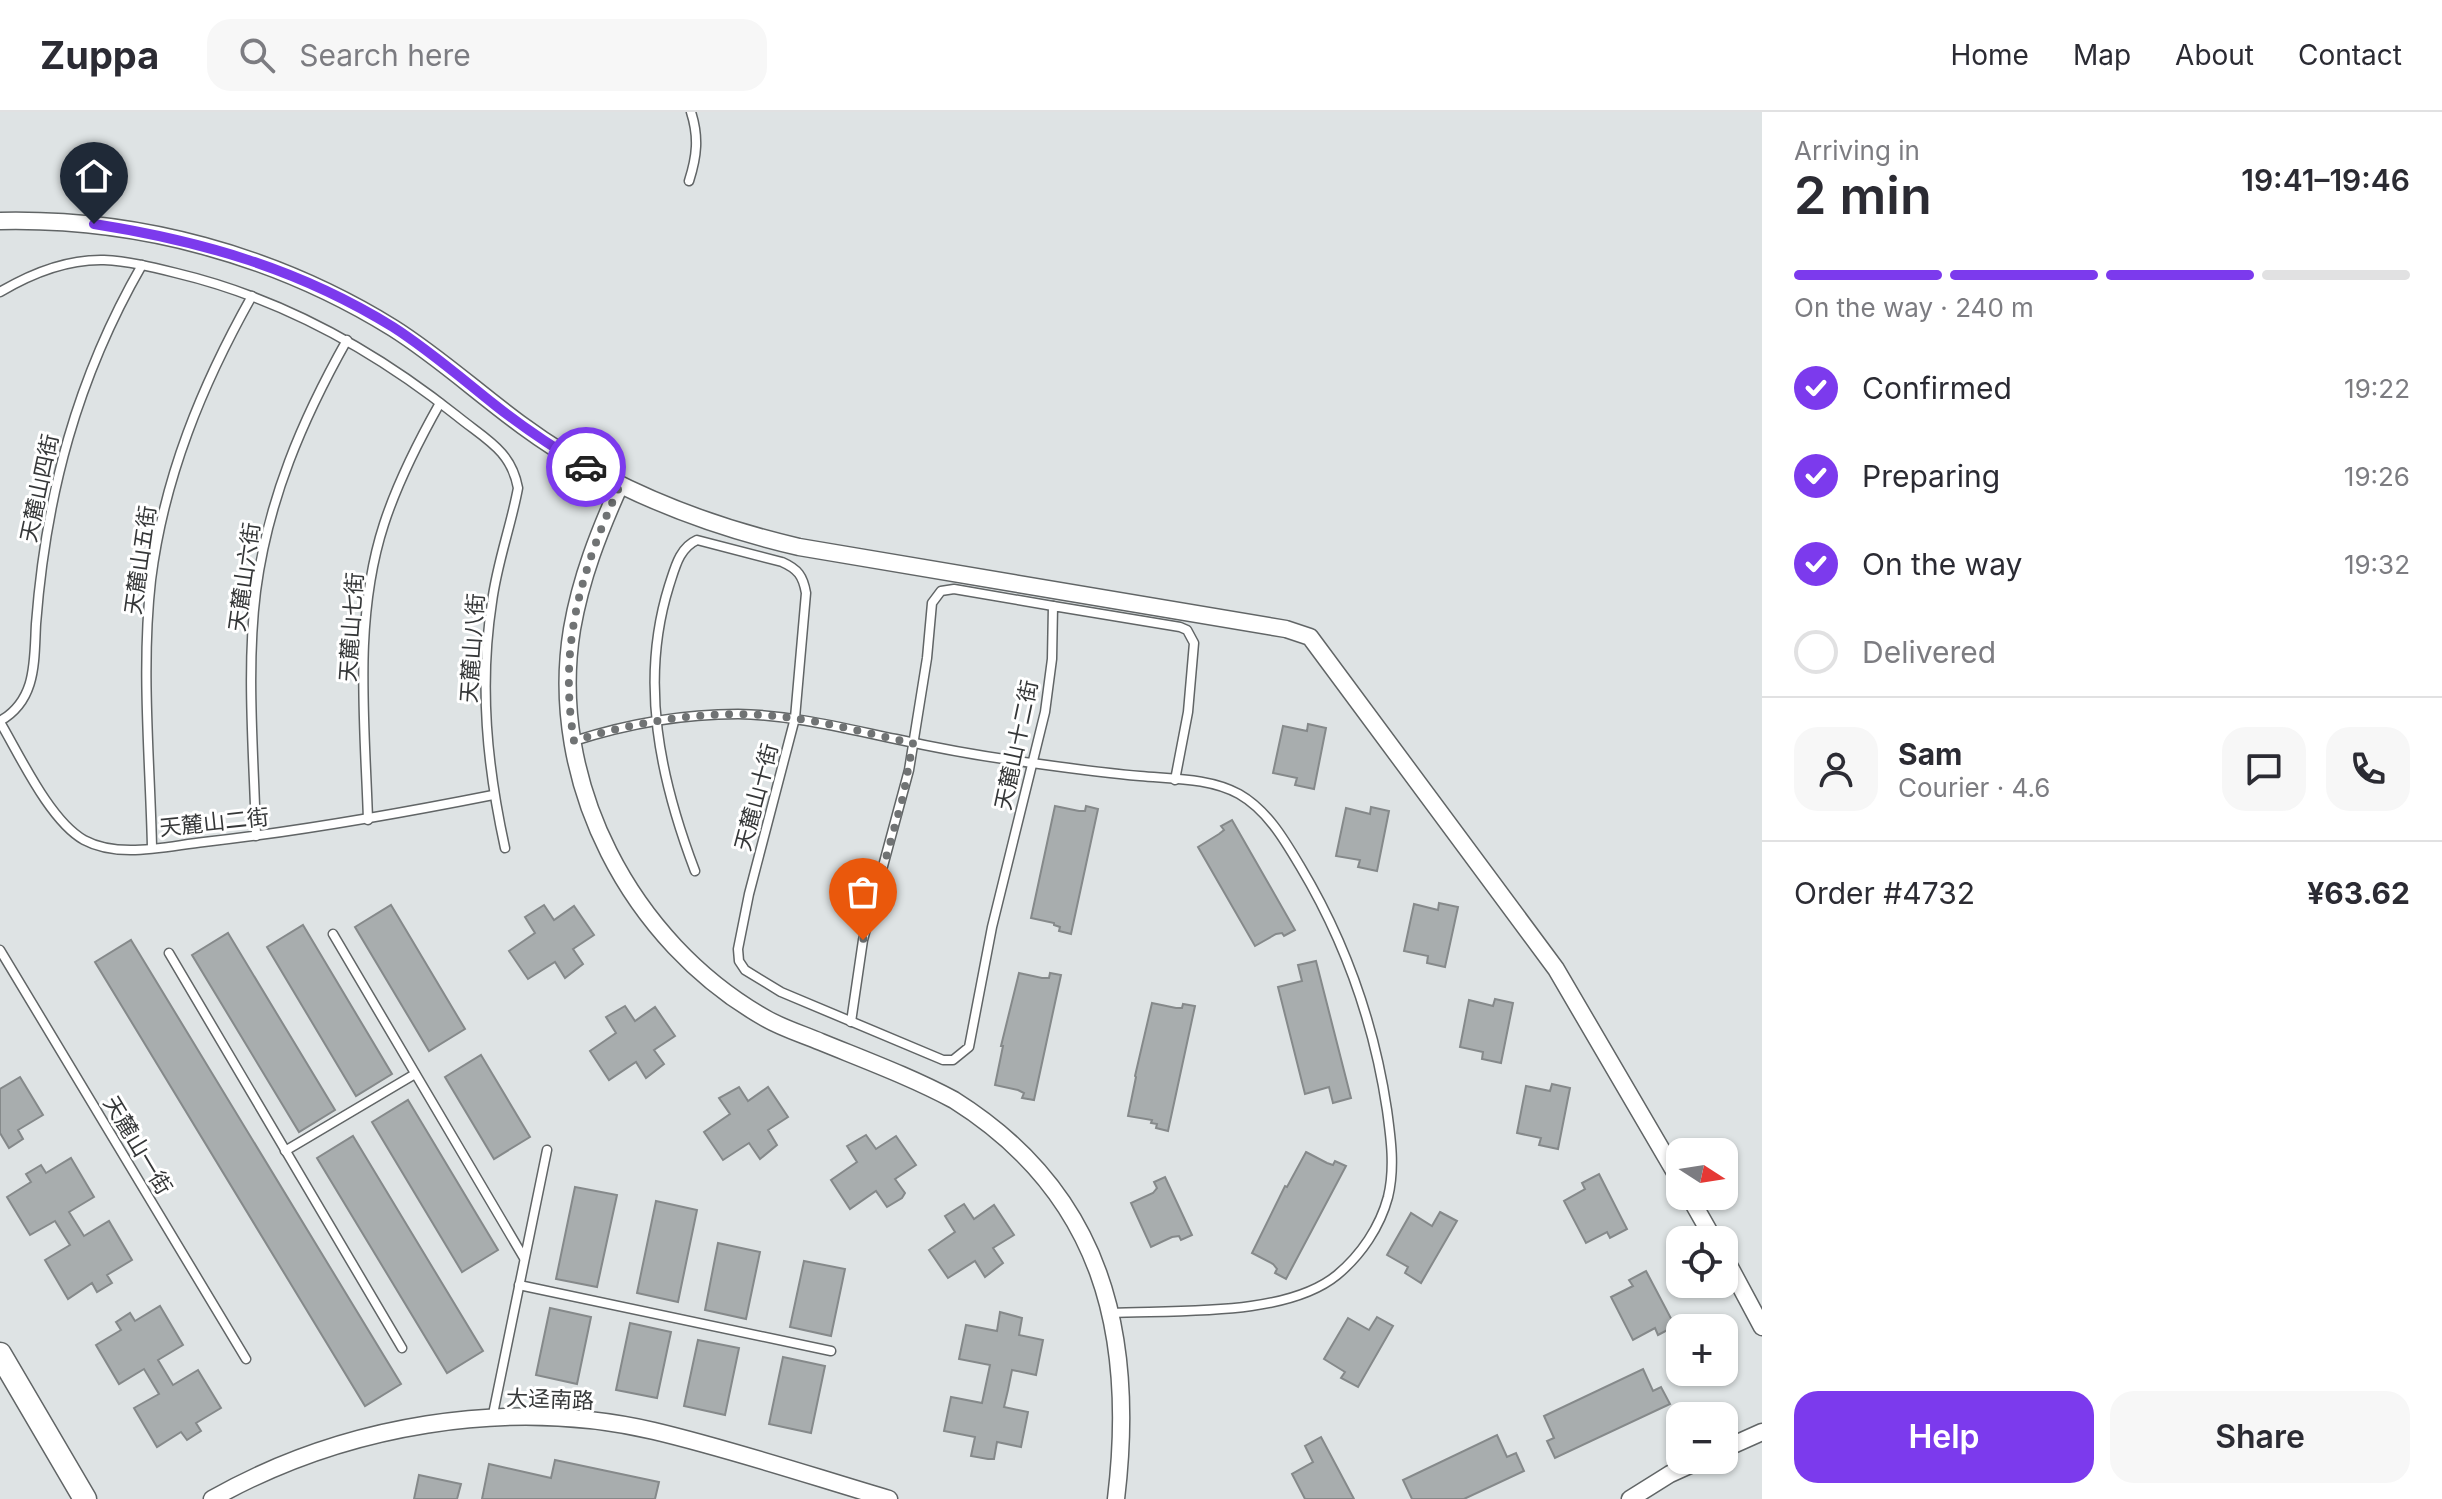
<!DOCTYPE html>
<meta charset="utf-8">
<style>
:root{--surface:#fff;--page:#f7f7f7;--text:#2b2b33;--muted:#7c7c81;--line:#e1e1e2;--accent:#7c3aed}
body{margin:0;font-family:Inter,"Noto Sans SC",sans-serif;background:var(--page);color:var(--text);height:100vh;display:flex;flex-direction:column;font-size:30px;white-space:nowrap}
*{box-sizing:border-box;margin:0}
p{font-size:26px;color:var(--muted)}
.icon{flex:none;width:44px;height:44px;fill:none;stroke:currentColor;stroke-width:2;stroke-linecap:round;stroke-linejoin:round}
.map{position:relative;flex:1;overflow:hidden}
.details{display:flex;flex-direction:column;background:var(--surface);width:680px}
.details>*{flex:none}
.needle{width:52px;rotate:102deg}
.buttons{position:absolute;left:1666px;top:1026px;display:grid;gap:16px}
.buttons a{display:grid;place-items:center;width:72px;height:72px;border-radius:16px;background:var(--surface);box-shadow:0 2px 6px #0004;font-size:40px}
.pin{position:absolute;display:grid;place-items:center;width:68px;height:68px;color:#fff;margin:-82px -34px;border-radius:50% 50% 50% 0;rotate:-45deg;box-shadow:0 0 8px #0007}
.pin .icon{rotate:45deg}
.courier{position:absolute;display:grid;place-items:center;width:80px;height:80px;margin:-40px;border:6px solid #7c3aed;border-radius:50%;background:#fff;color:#222;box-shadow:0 2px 10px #0007}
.head em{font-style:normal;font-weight:600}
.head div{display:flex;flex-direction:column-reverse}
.head{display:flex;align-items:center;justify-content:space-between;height:136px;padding:0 32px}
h1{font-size:52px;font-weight:600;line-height:60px}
.bar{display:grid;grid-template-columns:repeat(4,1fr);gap:12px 8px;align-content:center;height:96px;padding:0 32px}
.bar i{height:10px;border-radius:6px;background:var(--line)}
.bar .selected{background:var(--accent)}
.bar p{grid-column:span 4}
.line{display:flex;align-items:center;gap:20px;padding:0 32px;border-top:2px solid var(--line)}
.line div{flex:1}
.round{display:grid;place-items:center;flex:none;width:84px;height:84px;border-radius:24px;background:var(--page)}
ol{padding:0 32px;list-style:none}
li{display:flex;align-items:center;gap:24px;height:88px}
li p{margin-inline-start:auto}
li .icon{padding:8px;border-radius:50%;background:var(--accent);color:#fff;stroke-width:4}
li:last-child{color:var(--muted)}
li i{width:44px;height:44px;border:4px solid var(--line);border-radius:50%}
.cta{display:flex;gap:16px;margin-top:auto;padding:16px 32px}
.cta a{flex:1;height:92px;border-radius:24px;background:var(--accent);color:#fff;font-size:32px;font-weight:600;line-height:92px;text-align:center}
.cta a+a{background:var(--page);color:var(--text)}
header{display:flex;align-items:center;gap:48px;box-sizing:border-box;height:112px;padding:0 40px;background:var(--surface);border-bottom:2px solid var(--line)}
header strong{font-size:38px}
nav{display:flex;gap:44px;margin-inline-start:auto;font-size:28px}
.search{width:560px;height:72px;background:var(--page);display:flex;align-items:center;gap:20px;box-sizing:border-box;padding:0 28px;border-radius:24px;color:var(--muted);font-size:30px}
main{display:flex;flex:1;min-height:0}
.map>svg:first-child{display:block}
</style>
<header>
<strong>Zuppa</strong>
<div class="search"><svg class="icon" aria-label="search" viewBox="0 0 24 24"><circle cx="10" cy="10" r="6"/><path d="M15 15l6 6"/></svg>Search here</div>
<nav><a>Home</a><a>Map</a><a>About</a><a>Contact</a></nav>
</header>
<main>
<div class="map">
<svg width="1762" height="1387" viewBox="0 0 1762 1387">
<rect width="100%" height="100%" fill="#dee3e4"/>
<!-- building -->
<g fill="#a8adae" stroke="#85898a" stroke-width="2">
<polygon points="1308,612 1326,616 1314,677 1295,673 1297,666 1273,661 1283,614 1307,619"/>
<polygon points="1055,694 1079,699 1085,699 1086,694 1098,697 1071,822 1059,819 1060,815 1054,813 1054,811 1031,806"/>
<polygon points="1371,695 1389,699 1377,759 1358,755 1360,748 1336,744 1346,696 1370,702"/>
<polygon points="1232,708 1295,818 1284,824 1282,821 1276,822 1255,834 1198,735 1219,722 1224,718 1221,714"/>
<polygon points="1439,791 1458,795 1445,855 1427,851 1428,844 1404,839 1414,792 1438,798"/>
<polygon points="391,793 465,917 429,939 355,815"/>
<polygon points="544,793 554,808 574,794 594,823 573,837 583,852 565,866 555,850 528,867 509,839 535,821 525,805"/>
<polygon points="303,813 392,962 356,984 267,835"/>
<polygon points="228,821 335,998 299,1020 192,843"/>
<polygon points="131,828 401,1272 365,1294 95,850"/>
<polygon points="1316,849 1351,986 1333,991 1329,975 1305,982 1278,875 1302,869 1298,853"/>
<polygon points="1019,861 1042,866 1049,866 1050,861 1061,863 1034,988 1022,986 1024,981 1018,978 995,973 1003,934 1001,934"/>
<polygon points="1495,887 1513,891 1501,951 1482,947 1483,940 1460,935 1469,888 1493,894"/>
<polygon points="1152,891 1176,896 1182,896 1183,892 1195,894 1168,1019 1156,1016 1157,1012 1151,1011 1152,1008 1128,1004 1136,965 1135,964"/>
<polygon points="625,894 635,909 655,895 675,924 654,938 664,952 646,966 636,950 609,968 590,939 616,921 606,905"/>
<polygon points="481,943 530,1025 494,1047 445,965"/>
<polygon points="20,965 43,1003 18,1018 23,1027 9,1036 0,1021 0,977"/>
<polygon points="1552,972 1570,976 1558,1037 1539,1033 1541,1026 1517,1021 1526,974 1550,979"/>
<polygon points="739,975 748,989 768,975 788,1005 768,1018 777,1033 760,1047 749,1031 723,1048 704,1020 730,1002 719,986"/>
<polygon points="408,988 498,1138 462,1160 372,1010"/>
<polygon points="866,1023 876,1037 896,1024 916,1053 895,1067 905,1081 902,1086 887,1095 876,1079 850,1097 831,1068 857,1050 847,1034"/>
<polygon points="353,1024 483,1239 447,1261 317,1046"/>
<polygon points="1306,1040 1327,1051 1333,1053 1335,1049 1346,1054 1286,1167 1275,1161 1277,1157 1273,1152 1252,1141 1285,1074 1287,1075"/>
<polygon points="71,1046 94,1085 69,1100 84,1124 109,1109 132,1148 107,1163 112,1171 97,1180 92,1171 68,1187 45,1148 70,1133 55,1109 30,1123 7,1085 31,1070 26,1062 41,1053 46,1061"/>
<polygon points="1599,1062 1627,1117 1610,1126 1607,1120 1586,1131 1564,1089 1585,1077 1582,1071"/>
<polygon points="1165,1065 1192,1123 1181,1128 1179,1124 1172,1125 1151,1135 1131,1091 1153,1081 1157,1076 1154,1070"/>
<polygon points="575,1075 617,1083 597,1175 556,1167"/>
<polygon points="656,1089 697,1098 678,1190 637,1181"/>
<polygon points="964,1092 974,1107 994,1093 1014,1123 993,1136 1003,1151 985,1165 975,1149 948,1166 929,1138 955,1120 945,1104"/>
<polygon points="1440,1100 1457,1109 1421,1171 1405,1161 1408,1155 1387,1143 1411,1101 1432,1114"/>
<polygon points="718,1131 760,1140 746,1207 705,1198"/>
<polygon points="804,1149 845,1157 831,1224 790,1215"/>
<polygon points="1646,1159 1675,1214 1658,1223 1655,1216 1633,1228 1611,1185 1633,1174 1629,1168"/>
<polygon points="160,1194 183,1233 158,1248 173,1273 198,1258 221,1296 196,1311 201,1319 187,1328 181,1320 157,1335 134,1296 159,1282 144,1257 119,1272 96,1233 121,1218 116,1210 130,1201 135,1209"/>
<polygon points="550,1196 591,1205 577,1272 536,1263"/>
<polygon points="1000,1200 1022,1206 1019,1223 1043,1228 1036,1263 1012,1258 1008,1278 1004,1295 1028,1300 1021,1335 997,1330 994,1347 988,1347 971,1344 975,1325 944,1319 951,1285 982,1291 990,1253 959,1247 966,1213 997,1219"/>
<polygon points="1377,1205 1393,1214 1358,1275 1341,1266 1345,1260 1324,1247 1348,1206 1369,1218"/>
<polygon points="630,1211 671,1220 657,1286 616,1278"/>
<polygon points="698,1228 739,1236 725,1303 684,1294"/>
<polygon points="783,1245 825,1254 811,1321 769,1312"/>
<polygon points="1643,1257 1653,1279 1661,1275 1670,1292 1555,1346 1547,1329 1554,1326 1544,1304"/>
<polygon points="1497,1323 1507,1345 1516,1341 1524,1359 1464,1387 1412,1387 1403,1368"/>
<polygon points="1321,1325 1354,1387 1305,1387 1292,1362 1313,1350 1305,1334"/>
<polygon points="555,1348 659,1370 655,1387 482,1387 489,1352 551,1366"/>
<polygon points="419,1363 461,1372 457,1387 414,1387"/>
</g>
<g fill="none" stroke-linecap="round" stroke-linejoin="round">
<!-- lane casing -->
<g stroke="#616566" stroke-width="11">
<g id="lane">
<path d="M689,69C697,44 699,25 691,0"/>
<path d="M0,180C32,161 66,147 104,148C128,149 152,155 176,161C281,186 373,237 457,304C485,327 511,338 518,376C511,414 497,451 492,490C479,574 487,654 505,736"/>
<path d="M0,609C37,588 34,549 36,512C46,382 77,266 142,153"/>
<path d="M0,610C20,644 50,709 84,728C119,747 167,734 204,730C302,719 397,702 493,683"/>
<path d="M574,629C627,612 682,602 738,602C792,603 843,616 896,627C941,637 986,645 1032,651C1068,656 1104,661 1140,664C1173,667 1210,666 1239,682C1267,698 1284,727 1300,754C1345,829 1374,911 1387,998C1391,1027 1395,1056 1388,1085C1380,1115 1361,1143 1337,1163C1286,1205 1176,1198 1111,1201"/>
<path d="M368,708C365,610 353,507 384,412C398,369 418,330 440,291"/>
<path d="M256,724C254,644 246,558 256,479C268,388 302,308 347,228"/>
<path d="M152,735C150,647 141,556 151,468C164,365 202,273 252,184"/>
<path d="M695,759C660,667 639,570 669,474C675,456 679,436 697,428L782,450C798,457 803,464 806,481L795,606L749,782L738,837L739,849L745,858L781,880L943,948H953L969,935L992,815L1045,600L1052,547L1053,494L1180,515L1187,518L1194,531L1188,600L1175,668"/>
<polyline points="333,822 524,1146"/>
<polyline points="0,838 246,1247"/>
<polyline points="169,841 402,1236"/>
<polyline points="851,910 863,828 909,658 927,546 932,491 941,479 954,477 1053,494"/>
<polyline points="285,1039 415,962"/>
<polyline points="519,1173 831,1239"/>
<polyline points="492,1307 547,1038"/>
</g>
</g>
<!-- street casing -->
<g stroke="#616566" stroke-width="19">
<g id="street">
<path d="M0,109C138,106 275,143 393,216C439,245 479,282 523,314C606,375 700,412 799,435L1286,517L1310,525L1556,857L1680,1069"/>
<path d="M620,373C599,420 581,465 572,517C547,670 631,830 765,906C782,916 802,922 821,930C865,948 911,965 954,988C1102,1081 1136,1221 1116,1387"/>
<polyline points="1689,1084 1714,1128"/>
<polyline points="1724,1144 1762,1215"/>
<polyline points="1724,1337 1762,1320"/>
<path d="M212,1387C343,1313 507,1285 654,1319C734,1338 811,1364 889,1387"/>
<polyline points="1630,1387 1670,1362 1701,1348"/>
</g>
</g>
<!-- secondary casing -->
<g stroke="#616566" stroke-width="25">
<polyline id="secondary" points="0,1242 85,1387"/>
</g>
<!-- lane -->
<use href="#lane" stroke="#fff" stroke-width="8"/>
<!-- street -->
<use href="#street" stroke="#fff" stroke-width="16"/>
<!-- secondary -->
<use href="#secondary" stroke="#fff" stroke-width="22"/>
</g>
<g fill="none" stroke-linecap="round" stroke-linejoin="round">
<!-- done -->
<path stroke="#707374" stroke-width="8" stroke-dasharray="0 14.4" d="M586,355L620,373C581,459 558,534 574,629C644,607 718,596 792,606C833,611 873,623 913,631L903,685L863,828"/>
<!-- route -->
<path stroke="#7c3aed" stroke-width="10" d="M94,112C202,129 299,157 393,215C429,238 461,266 495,293C524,316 554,336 586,355"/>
</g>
<g text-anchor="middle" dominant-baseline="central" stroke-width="6" stroke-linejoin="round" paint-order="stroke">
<!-- street labels -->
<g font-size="22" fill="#353738" stroke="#fff">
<text transform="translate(39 376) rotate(-78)">天麓山四街</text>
<text transform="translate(140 448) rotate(-82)">天麓山五街</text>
<text transform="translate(244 465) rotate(-82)">天麓山六街</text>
<text transform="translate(351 515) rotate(-86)">天麓山七街</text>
<text transform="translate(472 536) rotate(-86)">天麓山八街</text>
<text transform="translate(1016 633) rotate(-78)">天麓山十二街</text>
<text transform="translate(756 685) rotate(-75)">天麓山十街</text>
<text transform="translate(214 710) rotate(-6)">天麓山二街</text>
<text transform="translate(138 1033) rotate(59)">天麓山一街</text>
<text transform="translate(550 1287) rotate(2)">大迳南路</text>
</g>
</g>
</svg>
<div class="buttons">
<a><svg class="needle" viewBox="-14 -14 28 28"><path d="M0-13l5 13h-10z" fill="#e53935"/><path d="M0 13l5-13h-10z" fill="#7c7c81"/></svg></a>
<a><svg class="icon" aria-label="locate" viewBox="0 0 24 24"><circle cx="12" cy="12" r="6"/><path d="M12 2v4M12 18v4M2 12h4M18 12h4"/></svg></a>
<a>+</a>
<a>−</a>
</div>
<div class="pin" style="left:863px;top:828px;background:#ea580c"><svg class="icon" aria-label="bag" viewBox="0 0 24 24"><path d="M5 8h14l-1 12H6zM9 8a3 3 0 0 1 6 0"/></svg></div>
<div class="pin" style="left:94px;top:112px;background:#1f2937"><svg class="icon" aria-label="home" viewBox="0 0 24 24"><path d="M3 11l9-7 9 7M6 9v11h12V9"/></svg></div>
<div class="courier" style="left:586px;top:355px"><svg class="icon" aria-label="car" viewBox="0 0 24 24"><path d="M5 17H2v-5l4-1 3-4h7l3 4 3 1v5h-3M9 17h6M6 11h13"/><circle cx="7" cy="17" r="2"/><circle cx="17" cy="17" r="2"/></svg></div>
</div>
<section class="details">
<div class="head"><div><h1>2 min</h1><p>Arriving in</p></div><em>19:41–19:46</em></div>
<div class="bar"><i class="selected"></i><i class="selected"></i><i class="selected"></i><i></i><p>On the way · 240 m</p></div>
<ol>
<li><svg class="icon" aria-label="check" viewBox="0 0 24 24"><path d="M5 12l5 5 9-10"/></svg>Confirmed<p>19:22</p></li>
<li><svg class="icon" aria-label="check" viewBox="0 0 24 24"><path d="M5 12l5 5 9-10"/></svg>Preparing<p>19:26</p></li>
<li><svg class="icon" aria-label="check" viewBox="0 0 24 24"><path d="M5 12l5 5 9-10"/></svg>On the way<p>19:32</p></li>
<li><i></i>Delivered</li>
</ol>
<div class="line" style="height:144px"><a class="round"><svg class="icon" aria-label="person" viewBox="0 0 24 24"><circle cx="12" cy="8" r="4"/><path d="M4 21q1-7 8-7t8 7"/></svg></a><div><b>Sam</b><p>Courier · 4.6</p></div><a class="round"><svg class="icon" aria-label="chat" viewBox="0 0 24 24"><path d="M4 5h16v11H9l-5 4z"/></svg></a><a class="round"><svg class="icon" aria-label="phone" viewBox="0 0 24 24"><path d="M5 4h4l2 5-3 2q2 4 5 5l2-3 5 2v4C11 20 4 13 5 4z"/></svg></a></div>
<div class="line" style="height:104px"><div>Order #4732</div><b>¥63.62</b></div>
<div class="cta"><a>Help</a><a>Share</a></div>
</section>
</main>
